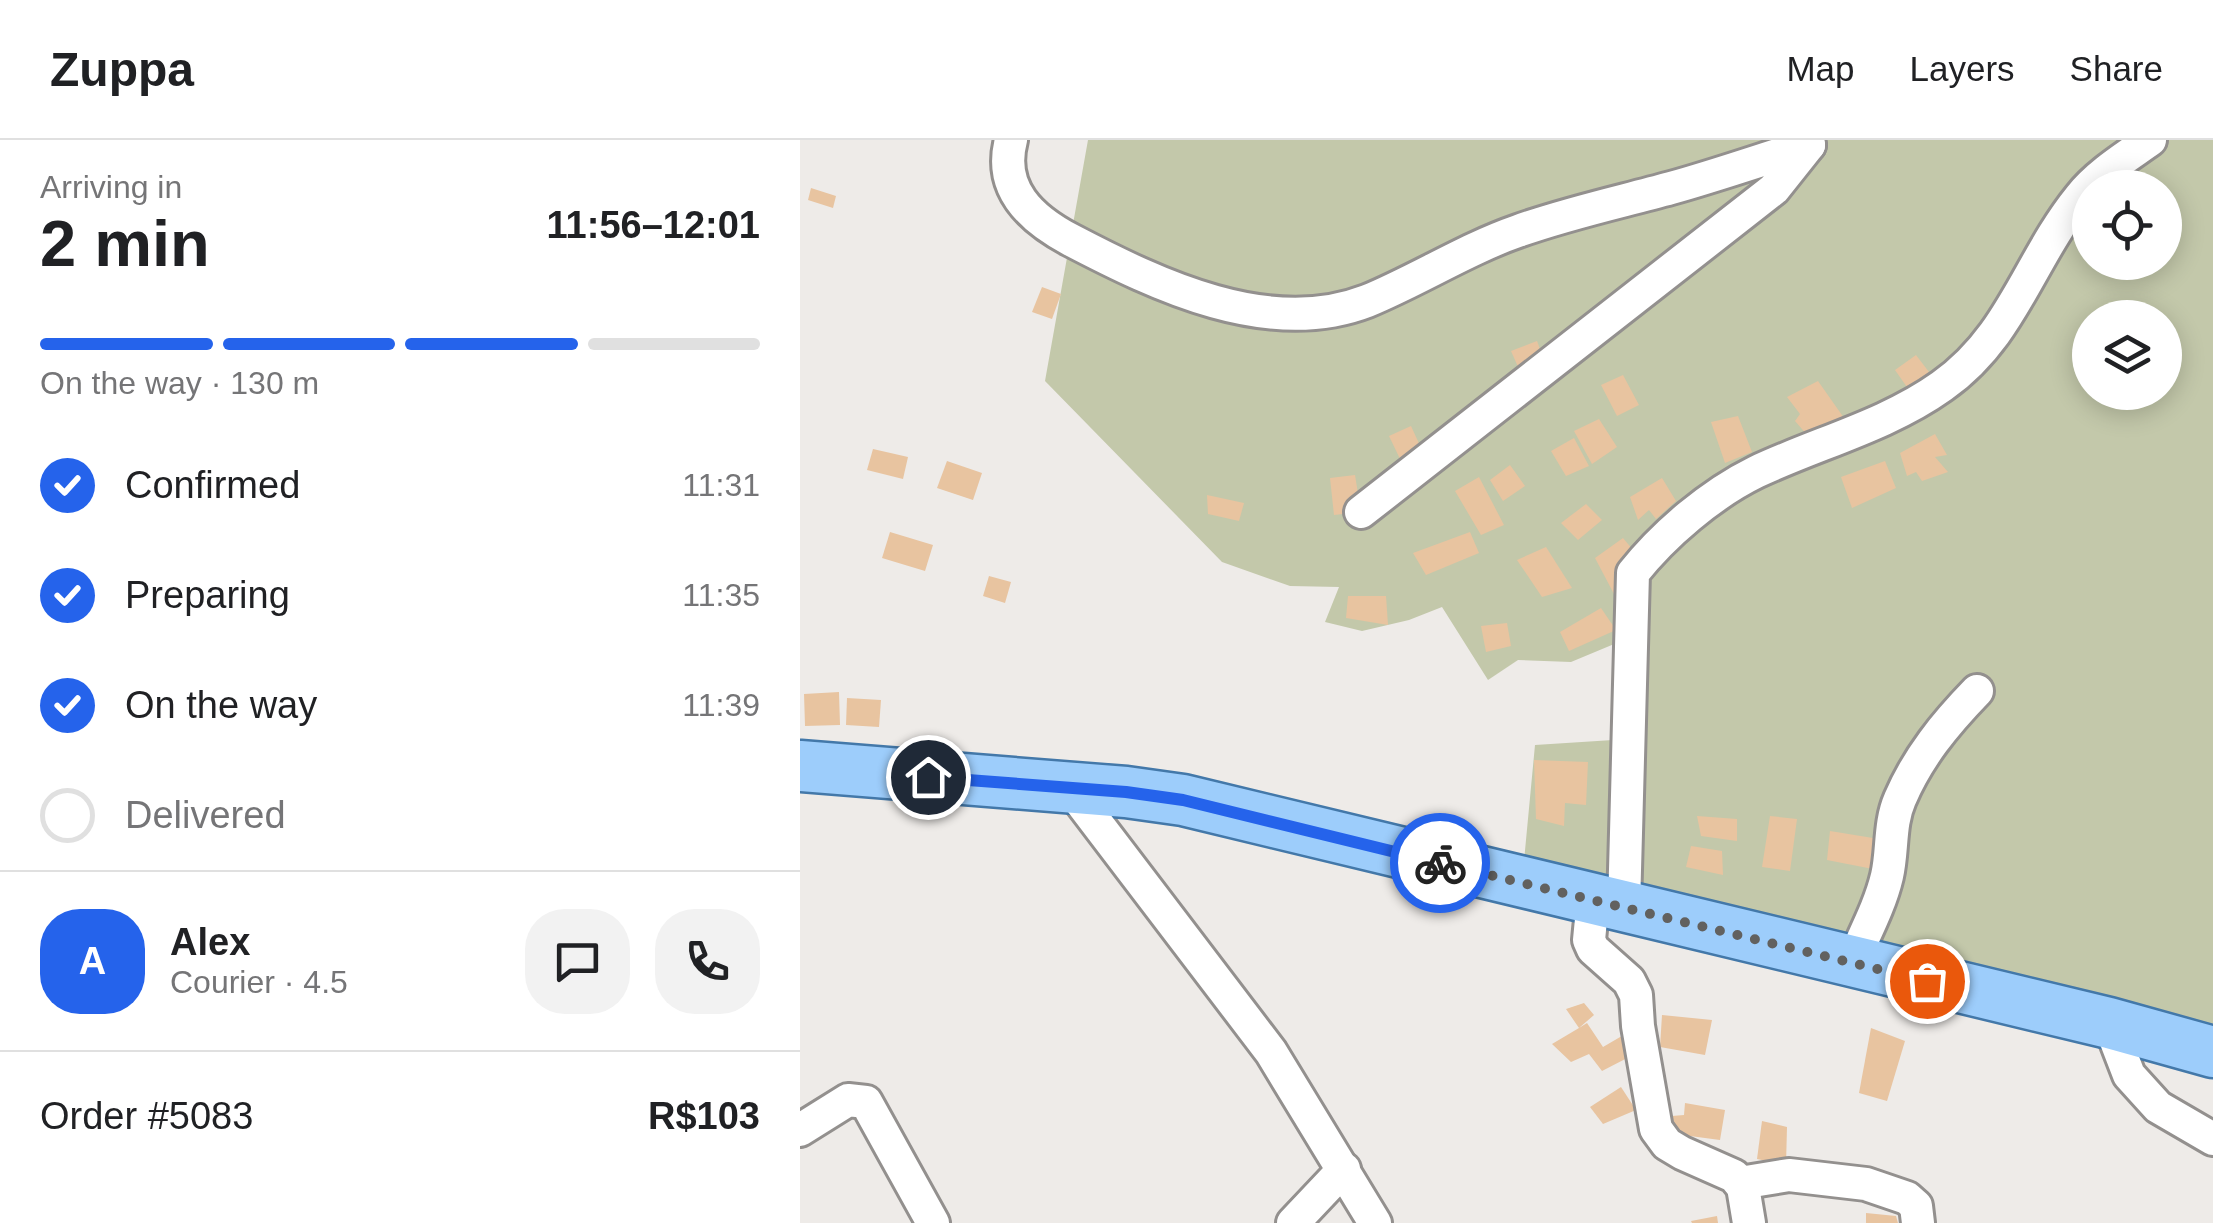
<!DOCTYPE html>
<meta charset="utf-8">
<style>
:root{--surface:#fff;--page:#f2f2f2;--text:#202124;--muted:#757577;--line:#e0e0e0;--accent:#2563eb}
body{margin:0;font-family:Arial,sans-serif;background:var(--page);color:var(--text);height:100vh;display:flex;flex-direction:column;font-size:38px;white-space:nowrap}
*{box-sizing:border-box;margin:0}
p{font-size:32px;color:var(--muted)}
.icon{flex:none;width:55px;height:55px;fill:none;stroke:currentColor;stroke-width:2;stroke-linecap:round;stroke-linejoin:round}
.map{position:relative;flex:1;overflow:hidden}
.panel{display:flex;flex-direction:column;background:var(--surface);width:800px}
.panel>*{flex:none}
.controls{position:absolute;left:1272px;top:30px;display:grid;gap:20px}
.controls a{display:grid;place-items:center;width:110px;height:110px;border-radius:50%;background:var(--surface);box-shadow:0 5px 25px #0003;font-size:50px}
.pin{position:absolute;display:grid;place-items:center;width:85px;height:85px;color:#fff;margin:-42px;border:5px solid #fff;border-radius:50%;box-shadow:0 2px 10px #0007}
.courier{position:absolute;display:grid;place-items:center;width:100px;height:100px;margin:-50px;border:8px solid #2563eb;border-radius:50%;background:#fff;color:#222;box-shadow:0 2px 12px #0007}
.overview em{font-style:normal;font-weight:800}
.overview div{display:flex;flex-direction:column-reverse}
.overview{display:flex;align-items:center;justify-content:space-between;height:170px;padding:0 40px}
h1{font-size:65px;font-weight:800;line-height:75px}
.bar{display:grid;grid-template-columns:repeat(4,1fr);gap:15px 10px;align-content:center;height:120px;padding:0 40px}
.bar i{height:12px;border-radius:8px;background:var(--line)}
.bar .current{background:var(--accent)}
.bar p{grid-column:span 4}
.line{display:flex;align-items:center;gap:25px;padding:0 40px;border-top:2px solid var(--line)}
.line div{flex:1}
.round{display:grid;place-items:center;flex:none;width:105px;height:105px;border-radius:40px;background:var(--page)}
ol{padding:0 40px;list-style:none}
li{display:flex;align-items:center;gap:30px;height:110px}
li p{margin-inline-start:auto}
li .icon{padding:10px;border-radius:50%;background:var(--accent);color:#fff;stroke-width:4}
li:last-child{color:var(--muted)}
li i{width:55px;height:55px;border:5px solid var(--line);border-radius:50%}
header{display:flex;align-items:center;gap:60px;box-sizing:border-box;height:140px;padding:0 50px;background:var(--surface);border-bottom:2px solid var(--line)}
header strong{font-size:48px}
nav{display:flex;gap:55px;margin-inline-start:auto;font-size:35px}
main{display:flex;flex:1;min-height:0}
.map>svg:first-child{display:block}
</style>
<header>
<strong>Zuppa</strong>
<nav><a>Map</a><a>Layers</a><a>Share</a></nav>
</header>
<main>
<section class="panel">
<div class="overview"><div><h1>2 min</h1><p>Arriving in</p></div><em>11:56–12:01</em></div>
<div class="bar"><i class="current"></i><i class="current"></i><i class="current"></i><i></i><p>On the way · 130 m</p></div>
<ol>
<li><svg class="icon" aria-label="check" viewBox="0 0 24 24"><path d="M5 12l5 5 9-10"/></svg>Confirmed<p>11:31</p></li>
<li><svg class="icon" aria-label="check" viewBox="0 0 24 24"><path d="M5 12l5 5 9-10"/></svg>Preparing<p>11:35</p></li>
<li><svg class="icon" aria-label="check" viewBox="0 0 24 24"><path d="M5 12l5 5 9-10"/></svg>On the way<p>11:39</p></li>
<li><i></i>Delivered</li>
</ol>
<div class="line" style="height:180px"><b class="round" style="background:var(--accent);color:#fff">A</b><div><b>Alex</b><p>Courier · 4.5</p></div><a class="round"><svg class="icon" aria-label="chat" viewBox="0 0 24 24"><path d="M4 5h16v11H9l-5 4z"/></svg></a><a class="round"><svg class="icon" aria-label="phone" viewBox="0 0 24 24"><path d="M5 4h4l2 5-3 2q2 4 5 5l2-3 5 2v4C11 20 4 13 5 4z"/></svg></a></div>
<div class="line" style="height:130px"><div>Order #5083</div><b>R$103</b></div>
</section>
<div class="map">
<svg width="1413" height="1083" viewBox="0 0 1413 1083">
<rect width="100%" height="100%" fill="#eeebe8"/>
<!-- green -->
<path fill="#c3c8aa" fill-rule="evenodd" d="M288,0H1413V894L724,721L735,605L813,600L819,502L771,522L718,520L688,540L642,467L609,480L562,491L525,482L539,447L490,446L422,422L245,241ZM1290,48H1365V122H1290ZM1290,178H1365V252H1290Z"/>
<!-- building -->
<g fill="#e8c4a0">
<polygon points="11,48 36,56 33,68 8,60"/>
<polygon points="242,147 261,154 252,179 232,172"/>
<polygon points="737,201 744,220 719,229 711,211"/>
<polygon points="1116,215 1129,232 1109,250 1095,230"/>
<polygon points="823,235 839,265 817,276 801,245"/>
<polygon points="1018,241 1044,278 1008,296 995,281 1000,274 987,257"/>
<polygon points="938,276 952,312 925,323 911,282"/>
<polygon points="799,279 817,307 792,324 774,291"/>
<polygon points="611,286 622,310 602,323 589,296"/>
<polygon points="1135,294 1147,315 1135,317 1148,332 1122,341 1116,332 1107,336 1100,313"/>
<polygon points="774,298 789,326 766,336 751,311"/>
<polygon points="73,309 108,317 103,339 67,330"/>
<polygon points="147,321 182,333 173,360 137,348"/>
<polygon points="1085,321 1096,348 1052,368 1041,337"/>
<polygon points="710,325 725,346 703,361 690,340"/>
<polygon points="555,335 561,372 534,375 530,338"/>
<polygon points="679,337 704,385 681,395 655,351"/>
<polygon points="862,338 876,361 856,379 849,370 838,380 830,357"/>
<polygon points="407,355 444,363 439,381 408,374"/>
<polygon points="786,364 802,380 778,400 761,383"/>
<polygon points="90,392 133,405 125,431 82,418"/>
<polygon points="670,392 679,413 626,435 613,413"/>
<polygon points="823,398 839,417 814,454 795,418"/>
<polygon points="746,407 772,448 742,457 717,420"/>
<polygon points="189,436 211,442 205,463 183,456"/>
<polygon points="548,456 586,456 588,485 546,478"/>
<polygon points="801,468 816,490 769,511 760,492"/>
<polygon points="707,483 711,506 686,512 681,486"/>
<polygon points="39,552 40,585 5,586 4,554"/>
<polygon points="47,558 81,560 79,587 46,585"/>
<polygon points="734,620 788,622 786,665 765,663 764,686 736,679"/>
<polygon points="897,676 937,679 937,701 901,696"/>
<polygon points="970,676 997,679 990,731 962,727"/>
<polygon points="1030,691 1079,699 1078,730 1027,720"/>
<polygon points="891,706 922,711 923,735 886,727"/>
<polygon points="784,863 794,875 779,888 787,883 803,907 827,893 833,915 802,931 789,914 771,922 752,904 779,888 766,869"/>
<polygon points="862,875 912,880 905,915 860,907"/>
<polygon points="1071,888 1105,901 1087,961 1059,953"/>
<polygon points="821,947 836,970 803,984 790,967"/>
<polygon points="885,963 925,970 920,1000 875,994 872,976 884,975"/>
<polygon points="962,981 987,987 986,1025 957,1019"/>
<polygon points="1066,1073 1096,1076 1098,1083 1066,1083"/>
<polygon points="917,1076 918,1083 892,1083 891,1081"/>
</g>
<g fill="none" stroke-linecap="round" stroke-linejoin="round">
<!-- street casing -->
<g stroke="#93908e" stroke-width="38">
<g id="street">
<path d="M211,0C198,49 231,79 271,100C357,145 469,199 567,161C618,140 666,109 718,91C768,73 820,62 871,48C918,35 963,19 1009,5"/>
<polyline points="561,372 974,49 1009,5"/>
<polyline points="270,648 471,912 575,1083"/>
<polyline points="793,759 789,800 793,809 829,841 836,855 838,886 856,989 867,1004 882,1013 934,1036 943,1047 949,1083"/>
<path d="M824,767L833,433C864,394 911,354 956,332C1017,303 1086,286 1142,246C1212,197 1229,120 1280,57C1298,34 1326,17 1350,0"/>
<path d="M1052,823C1064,795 1080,766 1087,736C1093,710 1089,684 1100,659C1118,617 1145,584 1177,551"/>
<polyline points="1309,883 1329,935 1358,967 1413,999"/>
<polyline points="0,990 48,960 66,962 133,1083"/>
<polyline points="940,1043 989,1035 1066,1044 1107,1058 1116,1066 1118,1083"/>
<polyline points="493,1083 544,1029"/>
</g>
</g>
<!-- primary casing -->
<g stroke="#4378a9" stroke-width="55">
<polyline id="primary" points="0,626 326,652 383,660 1309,883 1413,912"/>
</g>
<!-- street -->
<use href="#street" stroke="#fff" stroke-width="32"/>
<!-- primary -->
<use href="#primary" stroke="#9dcdfb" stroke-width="50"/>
</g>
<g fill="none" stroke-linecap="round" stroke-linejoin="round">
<!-- done -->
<polyline stroke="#62615f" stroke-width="10" stroke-dasharray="0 18" points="640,723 1127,841"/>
<!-- route -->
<polyline stroke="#2563eb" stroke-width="12" points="128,637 326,652 383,660 640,723"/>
</g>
</svg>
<div class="controls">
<a><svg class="icon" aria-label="locate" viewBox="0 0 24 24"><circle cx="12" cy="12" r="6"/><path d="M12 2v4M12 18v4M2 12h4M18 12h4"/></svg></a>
<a><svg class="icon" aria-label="layers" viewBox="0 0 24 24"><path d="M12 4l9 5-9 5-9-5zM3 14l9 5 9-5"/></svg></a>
</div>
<div class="pin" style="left:1127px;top:841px;background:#ea580c"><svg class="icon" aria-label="bag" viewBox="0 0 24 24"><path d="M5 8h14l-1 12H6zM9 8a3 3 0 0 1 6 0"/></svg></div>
<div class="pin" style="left:128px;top:637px;background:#1f2937"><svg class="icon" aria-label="home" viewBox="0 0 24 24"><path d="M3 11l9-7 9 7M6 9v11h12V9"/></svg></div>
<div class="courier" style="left:640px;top:723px"><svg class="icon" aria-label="bike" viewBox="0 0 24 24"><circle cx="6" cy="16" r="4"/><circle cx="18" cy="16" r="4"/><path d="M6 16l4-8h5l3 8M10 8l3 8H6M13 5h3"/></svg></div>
</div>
</main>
